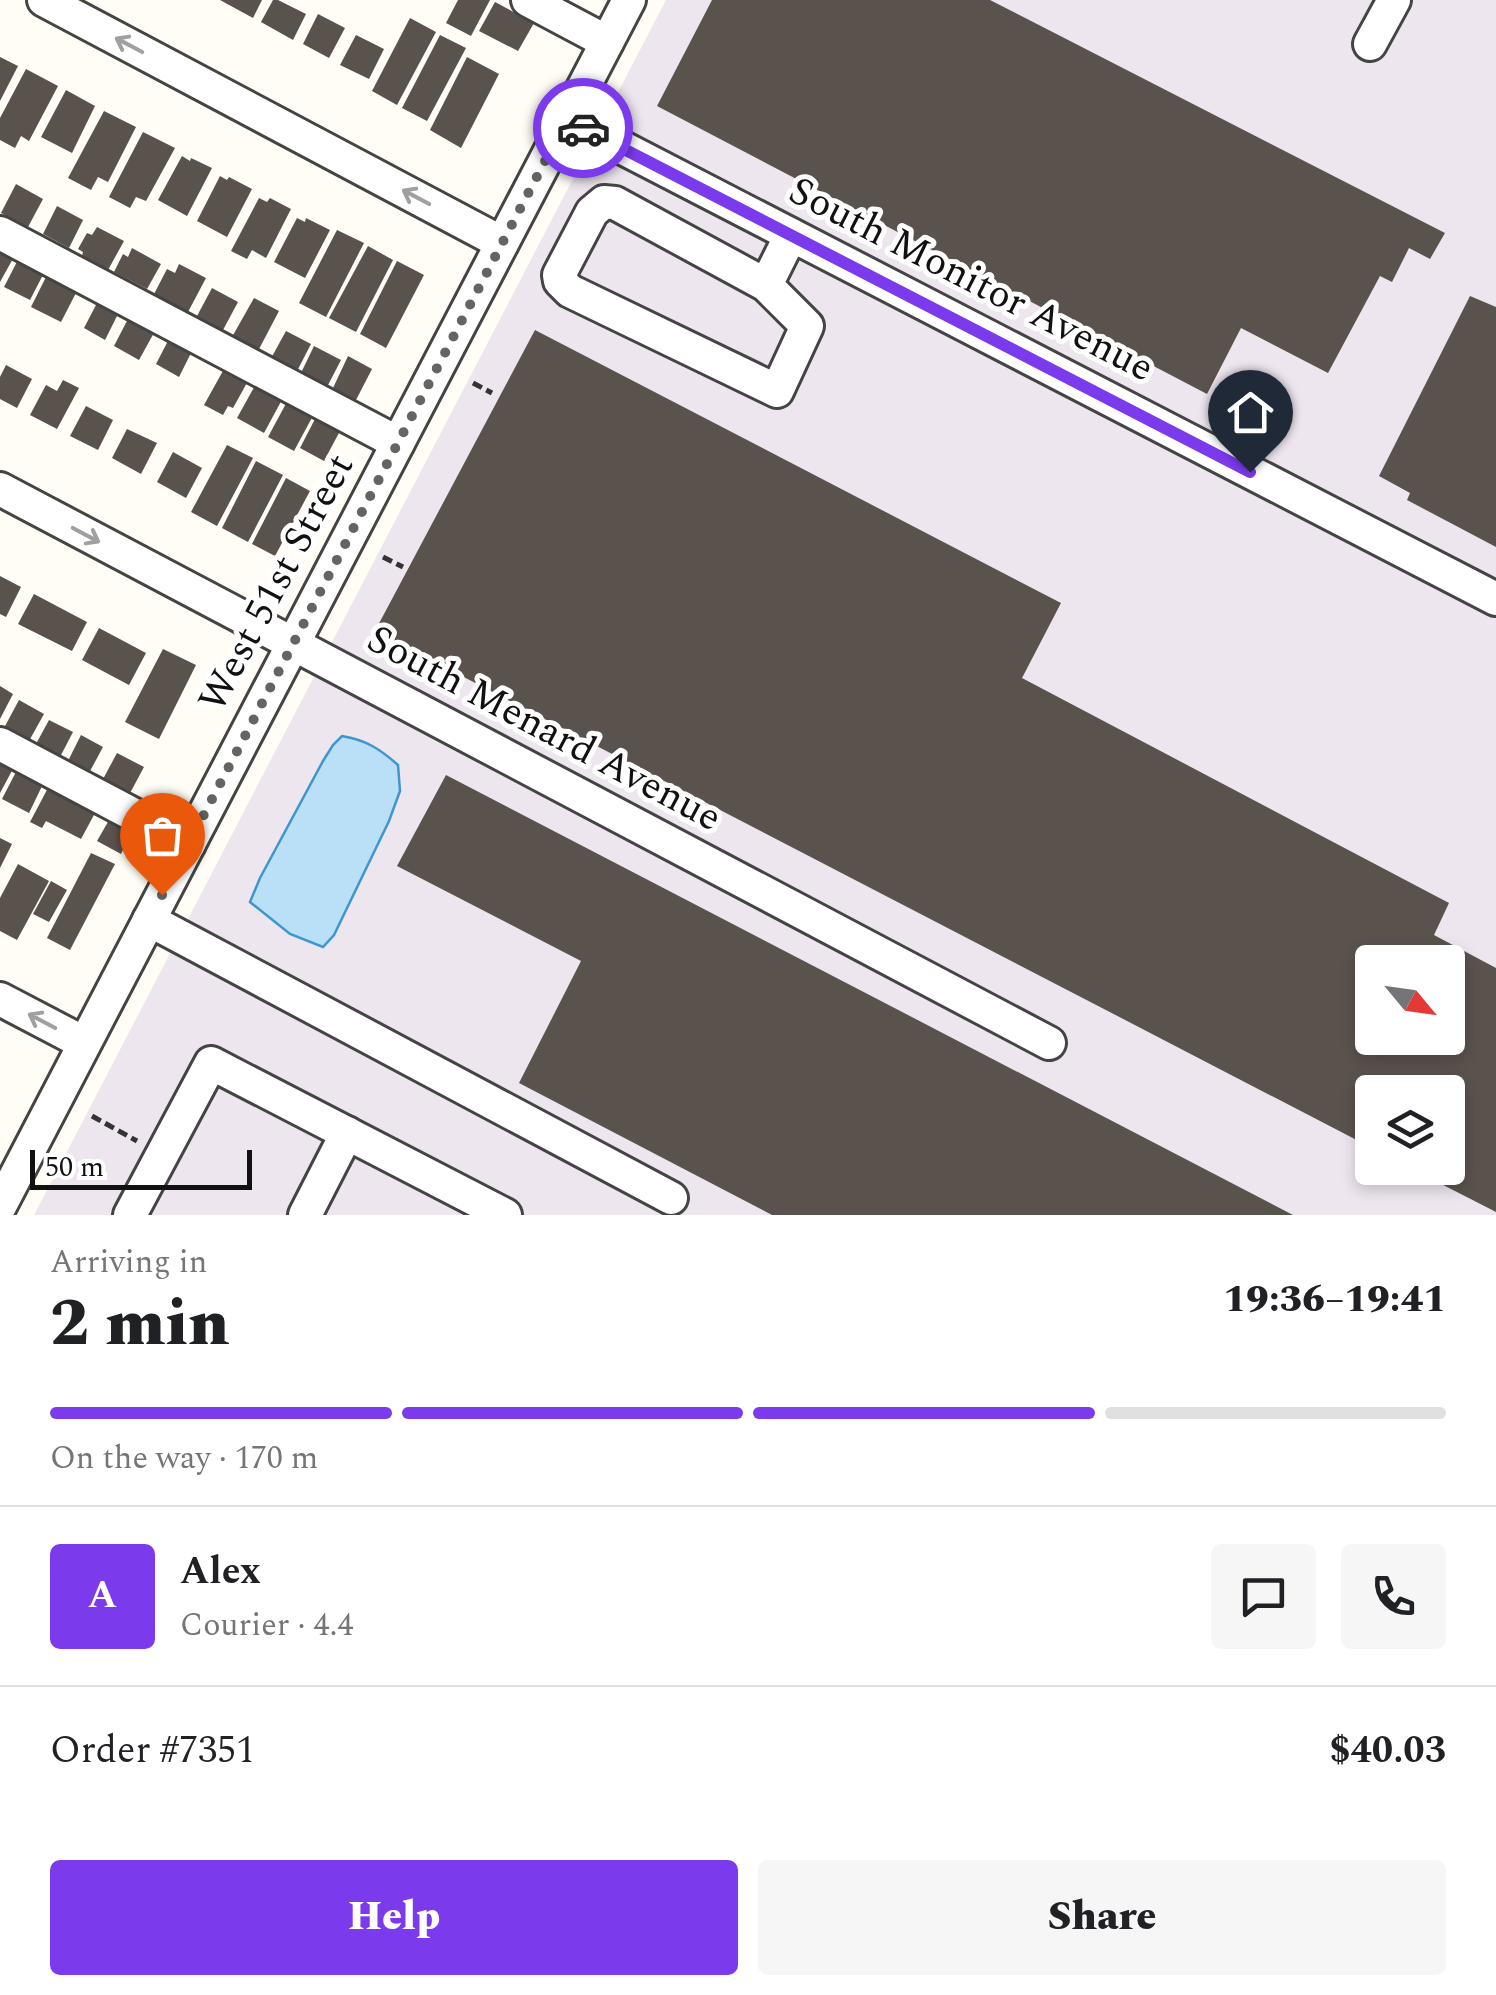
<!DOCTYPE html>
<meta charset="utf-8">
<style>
:root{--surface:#fff;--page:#f6f6f6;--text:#202124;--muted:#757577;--line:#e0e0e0;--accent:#7c3aed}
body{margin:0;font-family:Spectral,serif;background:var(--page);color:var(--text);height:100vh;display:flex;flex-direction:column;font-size:38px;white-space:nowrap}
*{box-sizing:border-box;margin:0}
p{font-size:32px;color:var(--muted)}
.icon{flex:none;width:55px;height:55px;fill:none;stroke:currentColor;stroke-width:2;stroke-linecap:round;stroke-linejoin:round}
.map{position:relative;height:1215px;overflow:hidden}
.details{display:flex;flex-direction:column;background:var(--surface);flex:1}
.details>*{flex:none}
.needle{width:65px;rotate:119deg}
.buttons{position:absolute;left:1355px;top:945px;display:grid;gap:20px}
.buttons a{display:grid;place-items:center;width:110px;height:110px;border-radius:10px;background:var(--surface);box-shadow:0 5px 15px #0003;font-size:50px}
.scale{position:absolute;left:30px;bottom:25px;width:222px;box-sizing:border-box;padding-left:10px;border:5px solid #111;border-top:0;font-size:28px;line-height:35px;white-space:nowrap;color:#111;-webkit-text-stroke:8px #fff;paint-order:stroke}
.pin{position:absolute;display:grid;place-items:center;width:85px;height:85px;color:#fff;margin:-102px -42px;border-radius:50% 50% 50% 0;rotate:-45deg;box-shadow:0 0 10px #0007}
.pin .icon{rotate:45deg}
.courier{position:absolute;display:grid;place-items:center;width:100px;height:100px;margin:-50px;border:8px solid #7c3aed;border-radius:50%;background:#fff;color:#222;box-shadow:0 2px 12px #0007}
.head em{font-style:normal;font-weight:800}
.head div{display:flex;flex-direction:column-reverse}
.head{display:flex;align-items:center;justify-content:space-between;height:170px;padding:0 50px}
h1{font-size:65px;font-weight:800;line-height:75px}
.bar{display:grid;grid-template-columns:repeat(4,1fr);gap:15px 10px;align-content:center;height:120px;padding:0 50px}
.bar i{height:12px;border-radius:8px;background:var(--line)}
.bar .on{background:var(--accent)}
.bar p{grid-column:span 4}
.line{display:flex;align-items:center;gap:25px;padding:0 50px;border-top:2px solid var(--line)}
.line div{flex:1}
.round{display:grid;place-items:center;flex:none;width:105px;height:105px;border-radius:10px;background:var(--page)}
.primary-button{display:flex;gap:20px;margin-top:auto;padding:20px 50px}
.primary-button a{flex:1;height:115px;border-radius:10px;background:var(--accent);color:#fff;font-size:40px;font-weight:800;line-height:115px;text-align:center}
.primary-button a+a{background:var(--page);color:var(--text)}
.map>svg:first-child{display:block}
</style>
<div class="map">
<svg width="1496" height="1215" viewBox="0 0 1496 1215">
<rect width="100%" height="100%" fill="#fffdf5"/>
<!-- industrial -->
<path fill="#eee6ef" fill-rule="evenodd" d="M666,0H1496V1215H34ZM1372,962H1448V1038H1372ZM1372,1092H1448V1168H1372Z"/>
<!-- water -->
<path fill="#b9e0f7" stroke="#3f96cf" stroke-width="2.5" d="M342,736C366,740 380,749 398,765L400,791L389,821L334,935L323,947L290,934L250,902L260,878L323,761L333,745Z"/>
<!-- building -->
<g fill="#5a524d" fill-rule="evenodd">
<polygon points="220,0 262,0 253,18"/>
<polygon points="273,0 278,0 306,14 293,40 261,22"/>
<polygon points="458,0 490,0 471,36 446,23"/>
<polygon points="712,0 990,0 1445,233 1430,259 1409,248 1392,282 1380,276 1328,373 1241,328 1207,394 657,106"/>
<polygon points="495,2 534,23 518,51 479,31"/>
<polygon points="318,14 345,28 329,58 303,44"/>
<polygon points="410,18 436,32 397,105 372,91"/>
<polygon points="356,35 384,49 369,79 340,65"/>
<polygon points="440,35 466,48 427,121 402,108"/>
<polygon points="0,57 18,66 0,101"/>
<polygon points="467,57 499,74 461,148 430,130"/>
<polygon points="26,69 58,86 29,141 21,136 15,148 0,140 0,118"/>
<polygon points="66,90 95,106 72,153 41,137"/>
<polygon points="104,111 136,127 108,182 98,177 91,190 68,178"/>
<polygon points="143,132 175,148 146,201 136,197 130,208 109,197"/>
<polygon points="182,156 190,161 191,158 212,168 187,216 158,200"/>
<polygon points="220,176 227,180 229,177 252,189 227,237 197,221"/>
<polygon points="16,184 43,199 28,227 1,213"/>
<polygon points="259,198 267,202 270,198 291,209 266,258 252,250 247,259 231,251"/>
<polygon points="57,206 83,220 69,248 43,234"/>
<polygon points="297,218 305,222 306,218 330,230 305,278 274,262"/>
<polygon points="97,227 124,241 108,270 82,256 83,252 78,249 87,233 92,235"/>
<polygon points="337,230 364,243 326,317 299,303"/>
<polygon points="368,246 393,260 356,332 329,318"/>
<polygon points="0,247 15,255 0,282"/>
<polygon points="132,248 161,264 147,289 114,272 123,254 128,257"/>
<polygon points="20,256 46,269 30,300 4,287"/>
<polygon points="397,261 424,275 386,348 360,334"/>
<polygon points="179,264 206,278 188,312 154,294 167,269 175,273"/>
<polygon points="47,275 77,291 61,322 31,307"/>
<polygon points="212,288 238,302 223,330 197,316"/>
<polygon points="1470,296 1496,307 1496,547 1407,500 1410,493 1379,476"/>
<polygon points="254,298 279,311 258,351 232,337"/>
<polygon points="97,303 118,314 105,340 84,328"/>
<polygon points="129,317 155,331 139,360 114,346"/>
<path d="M535,330L1061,603L1022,678L1449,903L1434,935L1496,968V1212L1410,1168H1448V1092H1372V1148L375,631ZM1372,962H1448V1038H1372Z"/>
<polygon points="286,331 311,344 295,375 269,362"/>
<polygon points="169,339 192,351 179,377 156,364"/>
<polygon points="314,346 341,360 326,389 300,375"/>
<polygon points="348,356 372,369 356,400 333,388"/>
<polygon points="6,365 32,379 17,408 0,399 0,377"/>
<polygon points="224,369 248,381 233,408 228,406 223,415 204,405"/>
<polygon points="63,380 79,388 57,429 30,415 46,385 57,391"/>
<polygon points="257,382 284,396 264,433 237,418"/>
<polygon points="289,398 315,412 294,451 268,437"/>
<polygon points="86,406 113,420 98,450 70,436"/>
<polygon points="316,417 341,429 324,461 300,448"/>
<polygon points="127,429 157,443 141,474 112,458"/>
<polygon points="227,445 253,458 217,526 191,512"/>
<polygon points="173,452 202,468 186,498 157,482"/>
<polygon points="256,461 283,475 248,542 222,528"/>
<polygon points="286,478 310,491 275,556 252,544"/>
<polygon points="0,576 21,587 6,617 0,614"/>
<polygon points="34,594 87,622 72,651 18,624"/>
<polygon points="99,628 146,653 129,685 82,660"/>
<polygon points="163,649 196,665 159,739 125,722"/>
<polygon points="0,686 13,694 0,719"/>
<polygon points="19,700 44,714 29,741 4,728"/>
<polygon points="49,720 73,732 60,757 36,744"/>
<polygon points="81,735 103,747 89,773 68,761"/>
<polygon points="117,753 144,767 129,795 102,781"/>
<polygon points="0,760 14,767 0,793"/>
<polygon points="18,768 44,782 29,813 2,799"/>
<polygon points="446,775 1293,1215 772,1215 519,1083 581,961 397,866"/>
<polygon points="48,788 95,813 81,839 46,821 42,828 30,822"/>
<polygon points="112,815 134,827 121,854 97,841"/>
<polygon points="0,838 12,844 0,868"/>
<polygon points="91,853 115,864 70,950 47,938"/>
<polygon points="18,864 49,881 17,940 0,931 0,898"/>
<polygon points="51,881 67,890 49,922 33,914"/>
</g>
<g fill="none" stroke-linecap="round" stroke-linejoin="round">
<!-- minor casing -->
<g stroke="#444" stroke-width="38">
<g id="minor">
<polyline points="44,0 502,243"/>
<polyline points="528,0 607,42"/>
<polyline points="1370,44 1394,0"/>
<polyline points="567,119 1496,599"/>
<polyline points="0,233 398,443"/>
<polyline points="766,285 807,326 777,391 570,291 560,281 559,275 592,212 604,202 615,203 766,285 791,235"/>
<polyline points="0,489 1049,1043"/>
<polyline points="0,744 189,844"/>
<polyline points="149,920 671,1198"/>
<polyline points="0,999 84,1043"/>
<polyline points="0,1206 629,0"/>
<polyline points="130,1215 211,1063 505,1215"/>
<polyline points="305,1215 347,1133"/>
</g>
</g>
<!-- path -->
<g stroke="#333" stroke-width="5" stroke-dasharray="10 5" stroke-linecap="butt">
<polyline points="473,383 492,393"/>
<polyline points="383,557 403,567"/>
<polyline points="92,1116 137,1141"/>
</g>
<!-- minor -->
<use href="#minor" stroke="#fff" stroke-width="32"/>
</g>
<!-- one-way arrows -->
<defs><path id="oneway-shaft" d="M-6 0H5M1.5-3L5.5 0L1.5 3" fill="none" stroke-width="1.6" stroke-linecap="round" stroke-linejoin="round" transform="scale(2.5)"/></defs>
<g stroke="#a0a0a0">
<use href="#oneway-shaft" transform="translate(129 45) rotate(-152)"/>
<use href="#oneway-shaft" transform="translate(416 197) rotate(-152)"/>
<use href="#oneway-shaft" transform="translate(86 535) rotate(28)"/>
<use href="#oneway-shaft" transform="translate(42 1021) rotate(-152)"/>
</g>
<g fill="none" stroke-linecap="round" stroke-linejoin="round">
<!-- done -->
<polyline stroke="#646461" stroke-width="10" stroke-dasharray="0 18" points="162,895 567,119 583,128"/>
<!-- route -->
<polyline stroke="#7c3aed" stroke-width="12" points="583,128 1250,472"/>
</g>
<g text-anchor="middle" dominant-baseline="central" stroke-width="10" stroke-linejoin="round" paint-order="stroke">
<!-- street labels -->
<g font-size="40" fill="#111" stroke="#fff">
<text transform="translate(971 280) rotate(27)">South Monitor Avenue</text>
<text transform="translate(277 583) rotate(-62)">West 51st Street</text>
<text transform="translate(544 729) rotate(28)">South Menard Avenue</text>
</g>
</g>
</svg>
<div class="buttons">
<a><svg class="needle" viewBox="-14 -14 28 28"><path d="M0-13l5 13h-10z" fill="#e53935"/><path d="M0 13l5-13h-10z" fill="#757577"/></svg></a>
<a><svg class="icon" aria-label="layers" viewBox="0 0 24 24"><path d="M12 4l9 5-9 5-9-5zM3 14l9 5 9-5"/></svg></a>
</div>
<div class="scale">50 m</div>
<div class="pin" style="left:162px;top:895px;background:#ea580c"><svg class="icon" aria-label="bag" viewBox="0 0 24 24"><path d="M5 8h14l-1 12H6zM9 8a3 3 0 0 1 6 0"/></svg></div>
<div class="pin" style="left:1250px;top:472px;background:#1f2937"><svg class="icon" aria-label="home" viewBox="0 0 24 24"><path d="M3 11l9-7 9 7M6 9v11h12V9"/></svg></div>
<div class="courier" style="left:583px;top:128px"><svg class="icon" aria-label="car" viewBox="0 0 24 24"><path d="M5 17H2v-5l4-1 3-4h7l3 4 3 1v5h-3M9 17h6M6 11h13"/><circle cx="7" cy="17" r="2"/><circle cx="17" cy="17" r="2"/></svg></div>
</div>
<section class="details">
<div class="head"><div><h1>2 min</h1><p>Arriving in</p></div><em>19:36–19:41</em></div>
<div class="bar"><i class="on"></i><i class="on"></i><i class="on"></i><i></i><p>On the way · 170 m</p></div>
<div class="line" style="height:180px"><b class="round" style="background:var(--accent);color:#fff">A</b><div><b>Alex</b><p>Courier · 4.4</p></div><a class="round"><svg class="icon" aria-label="chat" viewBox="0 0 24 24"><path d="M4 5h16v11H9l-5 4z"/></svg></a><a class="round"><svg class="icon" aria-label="phone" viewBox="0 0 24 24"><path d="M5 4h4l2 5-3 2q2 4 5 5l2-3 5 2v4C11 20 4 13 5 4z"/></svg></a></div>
<div class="line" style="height:130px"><div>Order #7351</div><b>$40.03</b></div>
<div class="primary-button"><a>Help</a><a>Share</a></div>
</section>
